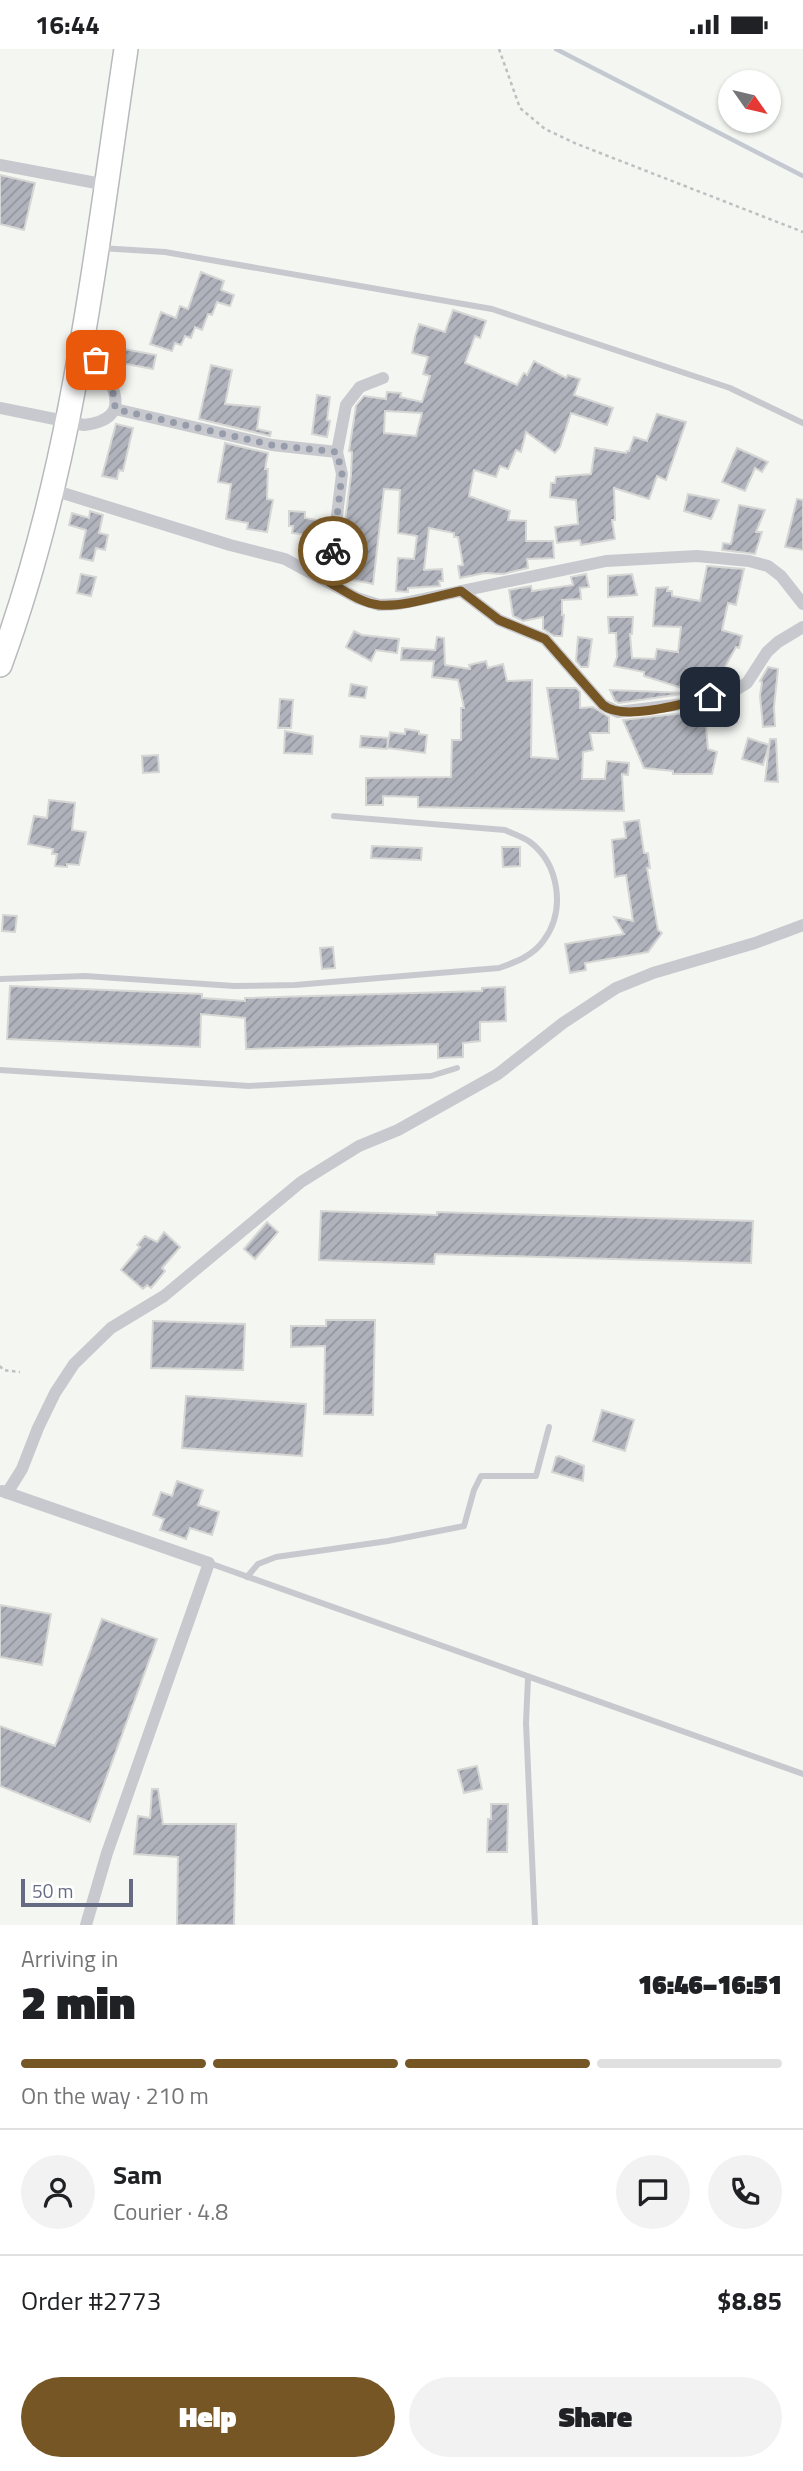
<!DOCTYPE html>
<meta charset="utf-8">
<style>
:root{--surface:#fff;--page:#f2f2f2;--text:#202124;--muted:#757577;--line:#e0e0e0;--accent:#775625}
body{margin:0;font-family:"Titillium Web",sans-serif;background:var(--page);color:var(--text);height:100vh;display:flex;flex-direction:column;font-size:26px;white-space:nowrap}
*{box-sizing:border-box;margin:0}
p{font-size:23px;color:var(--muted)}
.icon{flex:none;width:38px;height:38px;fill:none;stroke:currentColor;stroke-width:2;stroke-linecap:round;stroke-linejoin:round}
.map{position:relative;height:1876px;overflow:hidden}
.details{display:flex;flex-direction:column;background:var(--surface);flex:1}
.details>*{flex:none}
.needle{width:46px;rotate:124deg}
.fabs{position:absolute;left:718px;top:21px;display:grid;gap:14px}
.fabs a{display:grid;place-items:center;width:63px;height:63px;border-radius:50%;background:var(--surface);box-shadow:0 2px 5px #0004;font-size:35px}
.scale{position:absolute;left:21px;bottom:18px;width:112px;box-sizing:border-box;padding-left:7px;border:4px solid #656b83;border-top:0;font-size:19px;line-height:24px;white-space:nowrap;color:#656b83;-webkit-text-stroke:5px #fff;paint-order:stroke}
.pin{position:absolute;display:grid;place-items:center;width:60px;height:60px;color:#fff;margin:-30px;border-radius:14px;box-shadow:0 4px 10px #0006}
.courier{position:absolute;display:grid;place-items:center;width:70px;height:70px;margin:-35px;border:5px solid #775625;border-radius:50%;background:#fff;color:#222;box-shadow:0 2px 9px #0007}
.headline em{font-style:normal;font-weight:800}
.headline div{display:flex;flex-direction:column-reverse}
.headline{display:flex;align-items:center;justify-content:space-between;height:119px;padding:0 21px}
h1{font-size:46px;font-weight:800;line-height:52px}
.bar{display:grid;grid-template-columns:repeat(4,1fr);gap:10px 7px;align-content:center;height:84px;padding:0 21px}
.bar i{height:9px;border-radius:5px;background:var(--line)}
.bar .selected{background:var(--accent)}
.bar p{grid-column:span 4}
.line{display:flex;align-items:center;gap:18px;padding:0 21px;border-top:2px solid var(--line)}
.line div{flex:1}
.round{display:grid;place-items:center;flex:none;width:74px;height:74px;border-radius:37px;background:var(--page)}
.primary-button{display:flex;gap:14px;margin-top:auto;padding:14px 21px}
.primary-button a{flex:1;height:80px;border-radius:42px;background:var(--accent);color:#fff;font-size:28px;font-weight:800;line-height:80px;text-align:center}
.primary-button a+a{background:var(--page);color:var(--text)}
.status{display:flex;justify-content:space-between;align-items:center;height:49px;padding:0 35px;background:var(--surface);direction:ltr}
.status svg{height:19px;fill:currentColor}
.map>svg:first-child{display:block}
</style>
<div class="status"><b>16:44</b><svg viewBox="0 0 49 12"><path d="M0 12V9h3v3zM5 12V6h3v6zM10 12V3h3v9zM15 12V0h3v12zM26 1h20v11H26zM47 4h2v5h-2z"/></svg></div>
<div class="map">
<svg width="803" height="1876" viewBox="0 0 803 1876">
<defs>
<pattern id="building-hatch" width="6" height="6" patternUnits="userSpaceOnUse" patternTransform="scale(1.75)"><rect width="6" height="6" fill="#b0b3bc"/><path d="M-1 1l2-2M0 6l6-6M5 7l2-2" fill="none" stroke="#93969e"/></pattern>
</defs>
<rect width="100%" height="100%" fill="#f4f6f2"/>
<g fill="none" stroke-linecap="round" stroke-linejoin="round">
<!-- stream -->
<polyline stroke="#c4c8d0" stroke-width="4.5" points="556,0 803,127"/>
</g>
<!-- building -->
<g fill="url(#building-hatch)" stroke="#d6d7d5" stroke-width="2" fill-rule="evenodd">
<polygon points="0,126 35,134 24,181 0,175"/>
<polygon points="201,223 224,232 221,241 234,246 230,257 217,253 212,266 208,265 202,281 195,278 191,289 185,287 181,296 175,294 172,302 150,295 161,263 176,269 180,257 188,260"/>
<path d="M453,261L486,272L480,289L475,287L465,314L517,336L524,324L527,326L534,312L566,329L568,326L580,330L574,346L613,359L607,376L571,364L560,398L555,404L526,383L521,403L516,401L508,420L500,417L496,428L474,421L469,447L510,462L508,471L526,472V492H553L554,509L527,510L528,519L503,525L485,524L460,529L458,517L463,516L458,488H454V484L429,479L424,521L442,520L443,532H439L440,537L408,539V543L396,542L398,509L414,510L417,487L398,484L400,441L384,440L373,535L338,528L351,426L352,403L349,402L356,357L364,347L386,350L387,343L401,344L400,348L422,353L430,327L423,325L428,308L412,304L415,288L419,275L445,283ZM385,362L422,364L416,387L384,384Z"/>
<polygon points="124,300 156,306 153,320 121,314"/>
<polygon points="211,316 232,321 225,355 260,358 257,380 271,383 270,387 199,370"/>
<polygon points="317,346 330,348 327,371 330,372 327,388 312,385"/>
<polygon points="657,365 686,373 666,431 657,427 649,450 614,439 615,471 612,471 615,490 581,496 580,491 557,494 555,478 578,475 576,451 550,448 551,434 555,434 556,428 591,425 595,399 626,404 627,402 629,402 634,388 647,392"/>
<polygon points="116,375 133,379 123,422 119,421 117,430 102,427"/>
<polygon points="225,394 268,404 265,420 268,420 267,450 273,451 267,483 247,480 248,474 226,470 231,435 218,433"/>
<polygon points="737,399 768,413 762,423 755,419 745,442 722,433"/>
<polygon points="688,445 719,451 711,470 684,462"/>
<polygon points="797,450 803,451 803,501 785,498"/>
<polygon points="739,456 765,461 756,483 762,483 755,505 722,501 723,494 731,495"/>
<polygon points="90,462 103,466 99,484 108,486 105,501 96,499 93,512 80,509 86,481 69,476 72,464 89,469"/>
<polygon points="289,462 305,463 305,469 323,472 320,488 292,484 293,477 289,477"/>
<polygon points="707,517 744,520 736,556 728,554 722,581 742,587 739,599 736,598 719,629 728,629 728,633 694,643 644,627 644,623 614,617 617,608 616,584 609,584 608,568 633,568 632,585 630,585 632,609 655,610 657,600 678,603 681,578 653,577 656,539 668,538 667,542 672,542 672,547 700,552"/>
<polygon points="81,525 96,528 91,547 77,544"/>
<polygon points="586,525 589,538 580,539 581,550 562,551 562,566 564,566 562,587 554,587 543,580 543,568 523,572 513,567 509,541 531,537 532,542 573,536 571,528"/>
<polygon points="632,525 637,546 608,548 608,527"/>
<polygon points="354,582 362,586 399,590 397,604 376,601 371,612 346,598"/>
<polygon points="437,588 444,589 445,616 470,620 469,616 486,612 488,619 503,615 507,632 532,631 531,708 558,710 547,639 576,639 580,643 580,659 593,658 609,668 609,684 590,684 593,701 583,703 582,730 605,730 607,712 629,714 628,726 622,725 624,762 418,758 418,748 383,747 383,756 366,756 366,729 451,728 452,691 461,691 461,659 464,659 458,631 432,628 434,612 401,611 402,599 435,601"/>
<polygon points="578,588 592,590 588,618 581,618 576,612"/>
<polygon points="768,618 778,620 774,658 775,677 763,678 760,647 762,633 760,632"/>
<polygon points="351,635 367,638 365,649 349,647"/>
<polygon points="610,641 689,644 619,654 615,652"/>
<polygon points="280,650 293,651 291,679 278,679"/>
<polygon points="734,650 737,673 706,676 708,700 717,703 712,725 673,725 673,722 644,719 623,671 684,664"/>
<polygon points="405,680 419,682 419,685 427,686 425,704 387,699 390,683 405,685"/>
<polygon points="285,682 313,687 312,705 284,704"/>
<polygon points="361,687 388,689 387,700 360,698"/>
<polygon points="748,689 769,696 763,716 742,710"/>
<polygon points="770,690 776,690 778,733 765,732"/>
<polygon points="158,706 159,723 143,724 142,707"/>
<polygon points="49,751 75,754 72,781 86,783 79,816 67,815 67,818 55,817 57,805 52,805 53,800 28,795 34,767 47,769"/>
<polygon points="639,771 644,804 648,804 650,819 647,819 658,881 662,884 648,903 585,914 586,921 570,924 565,895 624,885 614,868 633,872 626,826 615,828 612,791 626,789 624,773"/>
<polygon points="372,797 422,799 421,811 371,809"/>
<polygon points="502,798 520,798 520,817 503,818"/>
<polygon points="3,866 17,867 15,883 2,882"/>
<polygon points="333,898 335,919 322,920 320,899"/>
<polygon points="10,937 202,945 202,949 245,952 245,949 482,942 482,939 505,938 506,972 480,973 480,992 463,994 463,1008 438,1009 438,995 246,1000 245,969 201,965 200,998 7,990"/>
<polygon points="321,1162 437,1166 437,1163 753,1172 751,1214 435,1205 434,1215 319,1211"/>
<polygon points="267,1173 278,1183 255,1210 244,1200"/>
<polygon points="164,1183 180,1198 162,1219 165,1222 151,1239 147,1236 143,1240 121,1221 140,1198 137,1196 145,1187 157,1193"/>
<polygon points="326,1271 375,1271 373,1366 324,1365 325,1297 291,1298 291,1277 326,1277"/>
<polygon points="153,1272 245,1275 243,1321 151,1319"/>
<polygon points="186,1347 306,1355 302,1407 182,1399"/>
<polygon points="602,1361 634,1371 625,1402 593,1392"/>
<polygon points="559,1407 584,1417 583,1432 552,1423 556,1408"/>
<polygon points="177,1432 203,1441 198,1456 219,1463 212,1486 190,1479 186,1490 160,1481 164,1470 153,1466 161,1443 172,1447"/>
<polygon points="0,1556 51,1565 42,1616 0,1608"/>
<polygon points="102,1570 157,1590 90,1773 0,1737 0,1677 55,1697"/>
<polygon points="477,1717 482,1740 464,1744 458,1721"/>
<polygon points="152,1740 158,1740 163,1775 236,1775 234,1876 177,1876 178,1808 134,1805 138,1767 150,1769"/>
<polygon points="491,1755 508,1755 507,1803 487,1803 488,1770 491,1770"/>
</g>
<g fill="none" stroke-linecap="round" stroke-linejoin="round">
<!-- highway casing -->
<g stroke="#b8b9bd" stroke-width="26">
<path id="highway" d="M0,616C73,418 95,208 126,0"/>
</g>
<!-- path -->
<g stroke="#bfbfc2" stroke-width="2.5" stroke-dasharray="3.5 3.5" stroke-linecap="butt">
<polyline points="499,0 520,59 545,80 577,95 803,183"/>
<polyline points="0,1317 3,1321 20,1323"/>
</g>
<!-- lane -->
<g stroke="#c8c9ce" stroke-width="6">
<polyline points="100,199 165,203 492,260 730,339 803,374"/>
<path d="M0,930L85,927L234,937L295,936L499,919C516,913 533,907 544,891C566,861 559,815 530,793C523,788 513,785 505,781L334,767"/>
<polyline points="0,1021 249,1037 431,1027 457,1019"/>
<polyline points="209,1514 803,1725"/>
<polyline points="247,1528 258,1515 276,1508 388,1492 464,1477 474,1441 481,1427 536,1427 549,1378"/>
<polyline points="528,1629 526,1674 535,1876"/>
</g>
<!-- street -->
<g stroke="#c8c9ce" stroke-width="12">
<polyline points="0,116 107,136"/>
<path d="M0,359L84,376C145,369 102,319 83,291"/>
<polyline points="115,360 272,396 337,403"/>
<polyline points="53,441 230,496 285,510 357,549 379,556 399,555 606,512 697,507 749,512 768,517 781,527 803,555"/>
<polyline points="329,533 342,425 337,403 346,356 360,338 383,329"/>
<polyline points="461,542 499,571 545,590 603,656 618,663 683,655 737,640 747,634 767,603 778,593 803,578"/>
<polyline points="2,1442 209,1514 107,1804 86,1876"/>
<polyline points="7,1444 22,1420 38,1379 55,1344 74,1315 111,1279 164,1247 301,1133 359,1097 398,1081 498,1025 563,974 616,939 653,924 755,894 803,876"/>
</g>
<!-- highway -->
<use href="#highway" stroke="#fff" stroke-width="23"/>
</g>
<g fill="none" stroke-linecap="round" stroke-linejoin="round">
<!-- done -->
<path stroke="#979caa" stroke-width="7" stroke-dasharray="0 12.6" d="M96,311C107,328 115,340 115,360L272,396L337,403L342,425L333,502"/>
<!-- route -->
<path stroke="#775625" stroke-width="9" d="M333,502L329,533C345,542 361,554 379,556C405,558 436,547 461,542L499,571L545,590L603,656C623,673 686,654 710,648"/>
</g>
</svg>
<div class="fabs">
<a><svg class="needle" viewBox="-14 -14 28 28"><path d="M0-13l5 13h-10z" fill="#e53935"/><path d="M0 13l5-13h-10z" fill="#757577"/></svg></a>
</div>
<div class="scale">50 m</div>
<div class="pin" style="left:96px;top:311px;background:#ea580c"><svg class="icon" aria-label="bag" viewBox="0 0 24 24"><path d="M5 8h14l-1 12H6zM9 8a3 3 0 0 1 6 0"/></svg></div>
<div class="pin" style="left:710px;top:648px;background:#1f2937"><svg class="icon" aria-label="home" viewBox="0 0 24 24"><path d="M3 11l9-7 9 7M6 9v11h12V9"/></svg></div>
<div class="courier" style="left:333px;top:502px"><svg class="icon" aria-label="bike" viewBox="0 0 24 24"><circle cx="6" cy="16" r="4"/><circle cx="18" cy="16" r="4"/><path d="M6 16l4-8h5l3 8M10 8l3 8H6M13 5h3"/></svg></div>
</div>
<section class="details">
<div class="headline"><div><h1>2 min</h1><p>Arriving in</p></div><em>16:46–16:51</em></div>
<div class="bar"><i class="selected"></i><i class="selected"></i><i class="selected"></i><i></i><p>On the way · 210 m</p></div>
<div class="line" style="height:126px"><a class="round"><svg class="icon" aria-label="person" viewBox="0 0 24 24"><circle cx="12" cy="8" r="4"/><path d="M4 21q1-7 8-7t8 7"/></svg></a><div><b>Sam</b><p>Courier · 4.8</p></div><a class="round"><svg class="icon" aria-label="chat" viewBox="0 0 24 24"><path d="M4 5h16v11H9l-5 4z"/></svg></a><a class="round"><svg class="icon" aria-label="phone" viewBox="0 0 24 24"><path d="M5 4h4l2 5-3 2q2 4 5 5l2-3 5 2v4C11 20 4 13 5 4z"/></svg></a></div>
<div class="line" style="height:91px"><div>Order #2773</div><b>$8.85</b></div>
<div class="primary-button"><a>Help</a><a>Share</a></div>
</section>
